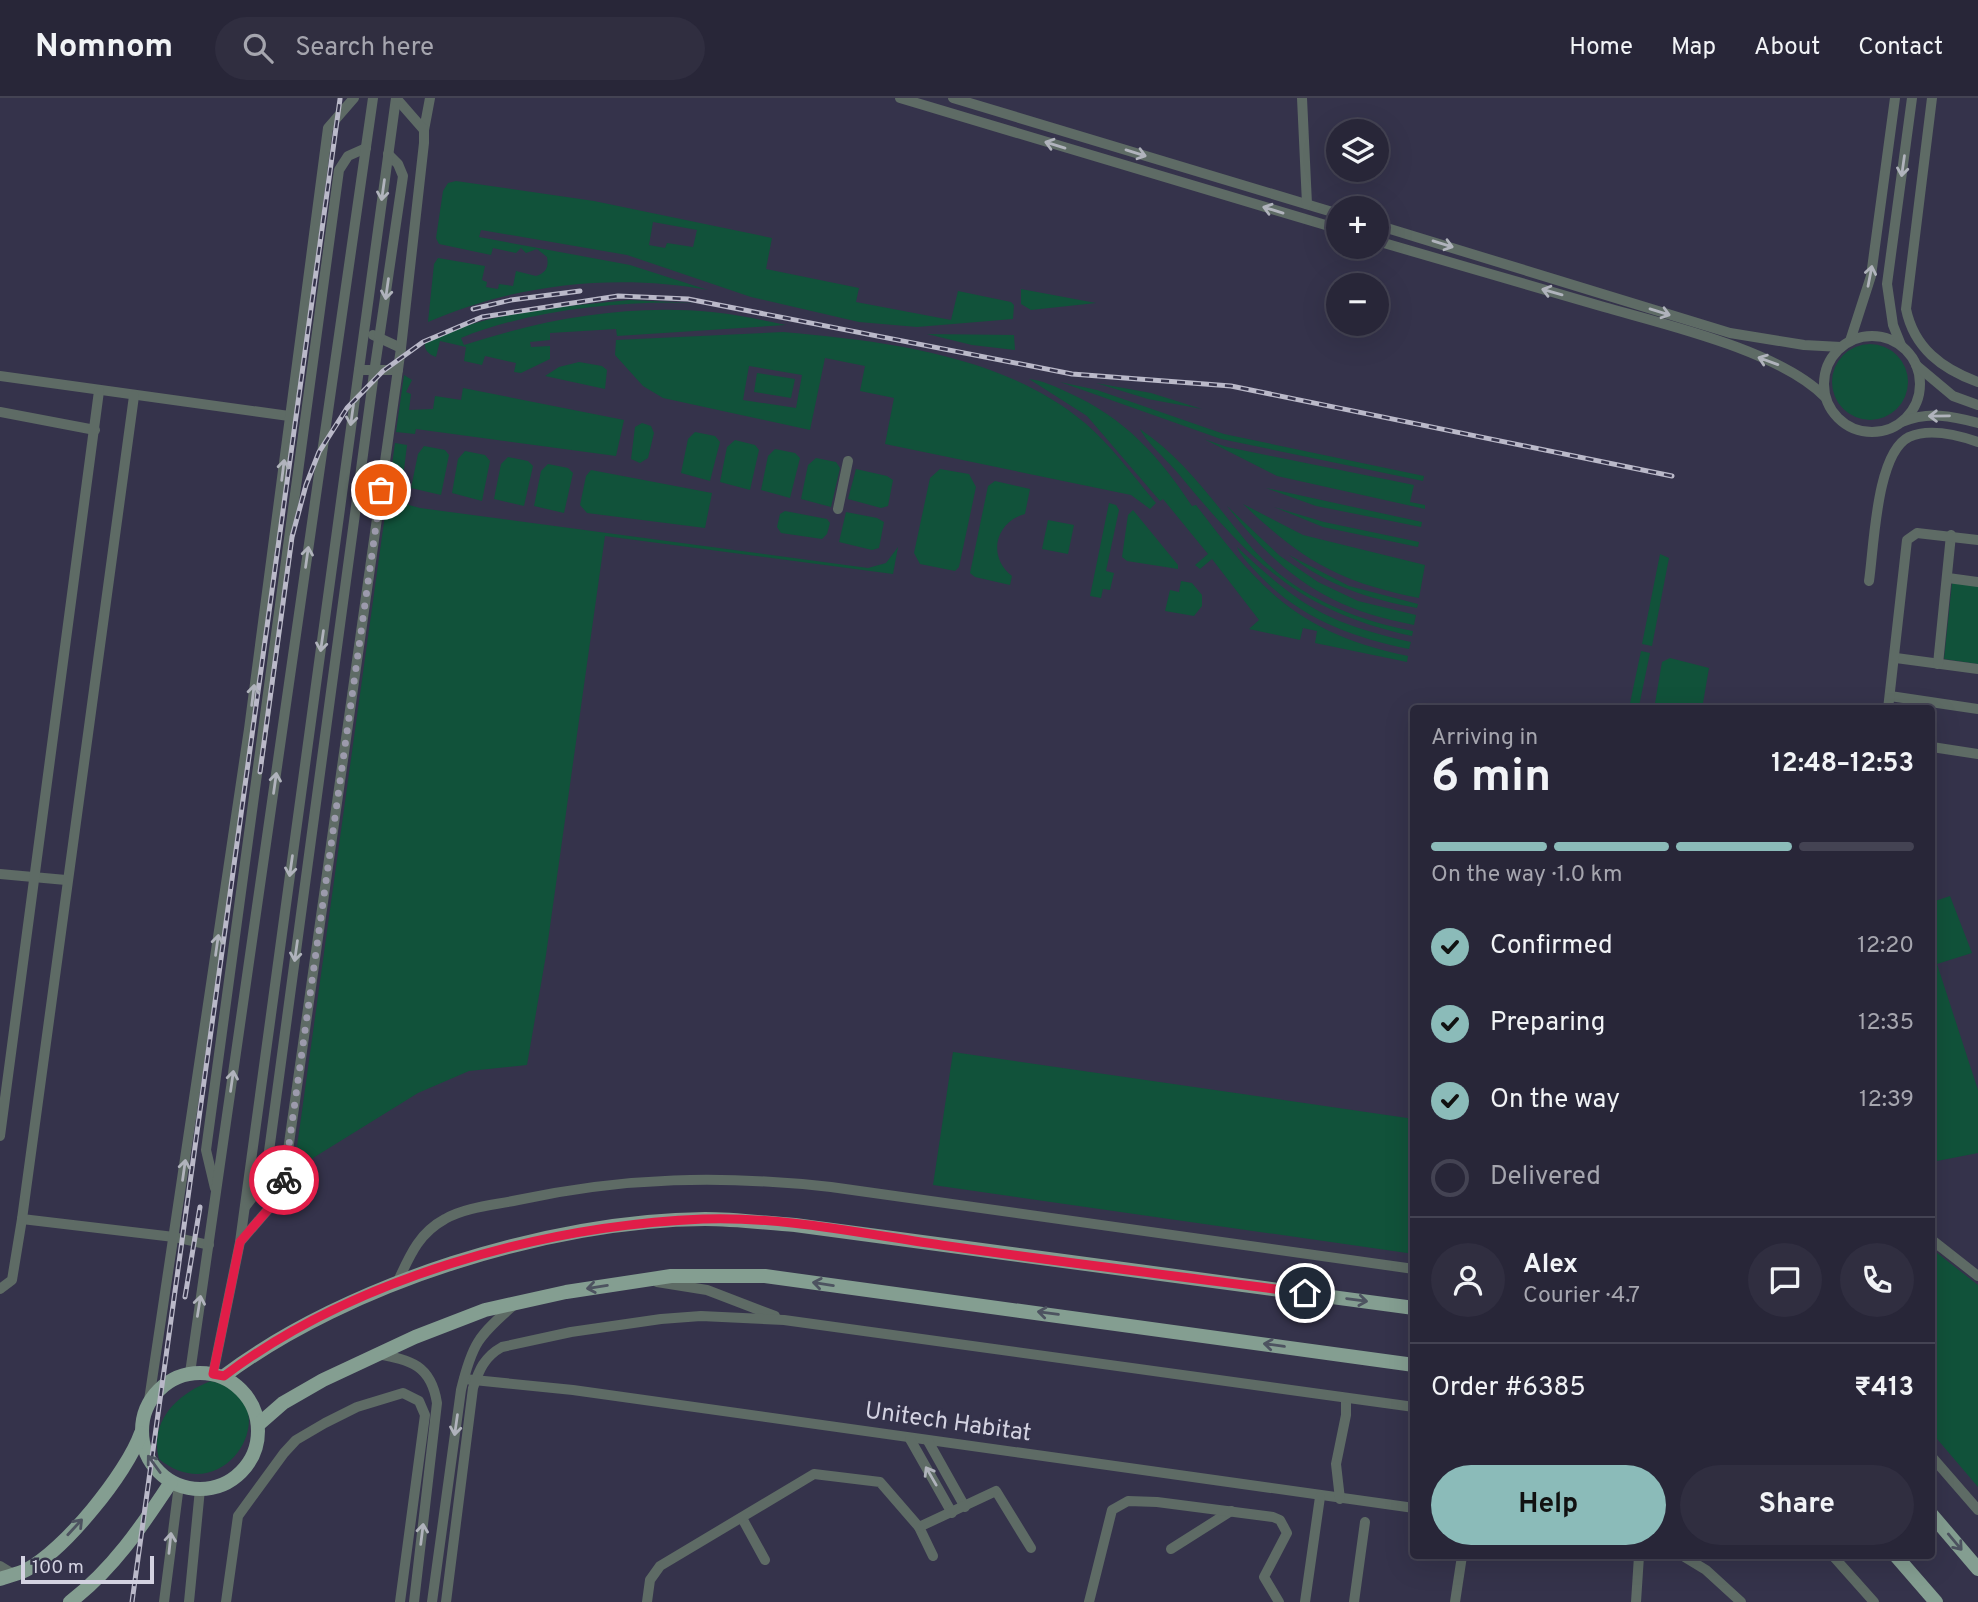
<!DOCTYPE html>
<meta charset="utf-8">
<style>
:root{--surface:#282638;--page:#302e40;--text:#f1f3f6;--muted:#a5a5ae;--line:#444353;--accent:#8bbbb9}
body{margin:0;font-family:Overpass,sans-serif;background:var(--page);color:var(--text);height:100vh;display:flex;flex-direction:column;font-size:26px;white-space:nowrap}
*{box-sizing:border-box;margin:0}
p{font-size:23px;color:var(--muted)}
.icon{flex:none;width:38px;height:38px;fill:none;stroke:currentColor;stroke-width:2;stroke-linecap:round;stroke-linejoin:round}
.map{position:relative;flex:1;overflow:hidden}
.drawer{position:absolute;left:1410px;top:607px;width:525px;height:854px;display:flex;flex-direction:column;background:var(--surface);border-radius:7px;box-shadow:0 7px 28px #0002,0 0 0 2px var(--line)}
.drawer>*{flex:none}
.tools{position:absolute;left:1326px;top:21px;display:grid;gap:14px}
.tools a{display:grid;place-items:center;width:63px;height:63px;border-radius:50%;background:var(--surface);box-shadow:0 7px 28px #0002,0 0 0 2px var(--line);font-size:35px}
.scale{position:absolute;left:21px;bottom:18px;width:133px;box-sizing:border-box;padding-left:7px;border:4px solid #d3d2e1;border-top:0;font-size:19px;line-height:24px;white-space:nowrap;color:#d3d2e1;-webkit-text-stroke:5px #35334b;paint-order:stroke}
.pin{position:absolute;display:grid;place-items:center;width:60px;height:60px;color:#fff;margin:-30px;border:4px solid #fff;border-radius:50%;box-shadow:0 2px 7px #0007}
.courier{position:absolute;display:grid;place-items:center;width:70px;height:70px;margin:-35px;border:5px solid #e11d48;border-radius:50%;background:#fff;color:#222;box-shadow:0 2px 9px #0007}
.headline em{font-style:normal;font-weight:700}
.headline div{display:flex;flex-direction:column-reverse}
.headline{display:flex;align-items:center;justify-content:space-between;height:119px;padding:0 21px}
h1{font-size:46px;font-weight:700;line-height:52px}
.bar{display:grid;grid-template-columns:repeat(4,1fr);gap:10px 7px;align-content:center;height:84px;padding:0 21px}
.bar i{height:9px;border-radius:5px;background:var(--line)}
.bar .current{background:var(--accent)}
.bar p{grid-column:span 4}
.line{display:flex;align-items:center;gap:18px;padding:0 21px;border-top:2px solid var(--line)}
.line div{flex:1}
.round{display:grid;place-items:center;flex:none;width:74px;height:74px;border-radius:37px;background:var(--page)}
ol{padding:0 21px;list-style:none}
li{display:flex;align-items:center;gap:21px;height:77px}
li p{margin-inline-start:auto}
li .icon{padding:7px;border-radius:50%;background:var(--accent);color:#111;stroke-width:4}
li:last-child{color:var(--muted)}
li i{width:38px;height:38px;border:4px solid var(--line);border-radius:50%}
.action{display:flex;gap:14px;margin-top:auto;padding:14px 21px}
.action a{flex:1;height:80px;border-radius:42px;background:var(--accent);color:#111;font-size:28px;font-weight:700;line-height:80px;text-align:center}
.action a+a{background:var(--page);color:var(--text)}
header{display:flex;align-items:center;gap:42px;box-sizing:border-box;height:98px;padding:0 35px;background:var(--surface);border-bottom:2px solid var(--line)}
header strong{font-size:33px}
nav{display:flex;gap:38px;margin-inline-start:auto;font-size:24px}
.search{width:490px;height:63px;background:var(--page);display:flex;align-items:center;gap:18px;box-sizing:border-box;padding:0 24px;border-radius:38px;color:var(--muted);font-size:26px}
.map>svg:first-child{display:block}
</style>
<header>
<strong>Nomnom</strong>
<div class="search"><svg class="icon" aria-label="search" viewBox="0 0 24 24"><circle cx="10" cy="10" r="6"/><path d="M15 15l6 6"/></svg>Search here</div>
<nav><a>Home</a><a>Map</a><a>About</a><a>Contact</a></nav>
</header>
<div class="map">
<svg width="1978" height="1504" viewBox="0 0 1978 1504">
<rect width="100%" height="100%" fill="#35334b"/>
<!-- green -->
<g fill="#11523a" fill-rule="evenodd">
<path d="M456,83L594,103L772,140L766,171L859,190L856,204L951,222L958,193L1011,204L1014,207L1013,221L917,229L859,224L751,199L627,157L481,132L479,139L630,167L708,192C616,175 514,186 428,224L434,166L438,160L485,168L482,182L487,184L486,189L498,191L499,186L513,188L516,173L536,178C546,175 549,169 547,159L537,151L526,155L521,150L516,155L493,150L491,157L439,146L436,140L443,93L448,85ZM653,124L697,132L693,149L667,145L665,150L649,147Z"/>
<polygon points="1021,191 1096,205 1031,212 1021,206"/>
<path d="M629,202L697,205C623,202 529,212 461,240L464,247C544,221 627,206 712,214C736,216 761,222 786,227L617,238L616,231L550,235V242L530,244L531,249L550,248V261L521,275L514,274L516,265L485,258L482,267L464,263L466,249L440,243L436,259C429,256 424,253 425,244C489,213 560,209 629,202Z"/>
<path d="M783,234C885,243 1004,257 1085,325C1112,348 1133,378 1156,405L1150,411L1131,397L885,346L894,300L860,293L865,268L825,260L810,332L663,300L643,288L615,257L616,242ZM749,268L802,277L796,310L743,302Z"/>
<polygon points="927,236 1014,237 1015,252 972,247"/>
<circle cx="1870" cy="284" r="38"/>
<polygon points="579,264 602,268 607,272 605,291 545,278 559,269"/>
<polygon points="757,275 795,281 791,300 754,294"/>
<polygon points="404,277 412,282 406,294 411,296 409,312 433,311 435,298 461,302 463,290 624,322 616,358 416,331 415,336 396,334"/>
<path d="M1029,281C1041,282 1057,289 1069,295C1124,319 1160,359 1192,408L1196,407C1261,493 1299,535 1408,558L1407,564L1315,545L1317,533L1303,530L1300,542L1249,531L1259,522L1212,461L1200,471L1195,467L1208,456L1163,401L1160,403L1087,318Z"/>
<polygon points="1060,284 1097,292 1224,336 1424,378 1423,383 1221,341"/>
<polygon points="1096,285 1151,295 1202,311 1148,301"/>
<polygon points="642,325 651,328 654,335 648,360 640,365 631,361 635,329"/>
<path d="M1140,331C1184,361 1212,402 1246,443C1289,495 1348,520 1413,533L1412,538C1297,513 1250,462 1177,374C1166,361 1146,344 1140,331Z"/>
<polygon points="695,334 715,338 720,344 710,383 681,375 688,341"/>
<polygon points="1204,341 1227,349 1414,387 1410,404 1425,407 1425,411 1277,378"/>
<polygon points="735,342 755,347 759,352 750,392 720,384 727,349"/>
<polygon points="395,345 407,347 401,397 409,407 420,410 868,470 886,465 898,449 893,476 605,438 546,857 527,967 469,973 418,995 313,1060 290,1099"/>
<polygon points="424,348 445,352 449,357 441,397 411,390 418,356"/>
<polygon points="775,351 795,355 800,360 790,400 761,392 768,358"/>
<polygon points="465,353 485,357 490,363 482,403 452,395 458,361"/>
<polygon points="508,359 528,363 533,368 524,408 494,401 501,366"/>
<polygon points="816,360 836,364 840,370 831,409 801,401 808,367"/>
<polygon points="548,366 568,370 573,375 564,415 534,408 541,373"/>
<polygon points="856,371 887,378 893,382 888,408 881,410 848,401"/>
<polygon points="940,371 969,376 976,389 959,469 955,473 920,466 914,455 930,380"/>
<polygon points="591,372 712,395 705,430 587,415 580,407 586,378"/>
<path d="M995,383L1030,391L1025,416C995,424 987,459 1012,478L1010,487L975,479L970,475L988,388Z"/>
<polygon points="1266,390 1422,424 1421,429 1316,408"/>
<polygon points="1109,405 1116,407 1119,412 1106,473 1114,475 1110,492 1103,491 1101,500 1090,498"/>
<path d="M1243,406L1303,437L1425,467L1419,500C1338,484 1302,462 1243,406Z"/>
<path d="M1227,408L1280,458L1318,484L1358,503L1416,517L1414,527C1327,511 1280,476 1227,408Z"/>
<polygon points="1274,409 1324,424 1419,444 1418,449 1323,429"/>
<polygon points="1133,412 1178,467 1178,471 1127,463 1122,459 1128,417"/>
<polygon points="785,413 827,421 830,425 827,436 822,441 781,435 777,429 780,416"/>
<polygon points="846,414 877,420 884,424 879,450 872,452 839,444"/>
<polygon points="1048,422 1074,427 1068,456 1042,451"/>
<path d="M1237,449C1300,508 1326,525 1411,544L1409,551C1352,539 1302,521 1260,478C1252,469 1240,458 1237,449Z"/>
<polygon points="1660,456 1669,460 1652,548 1642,546"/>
<path d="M1289,457L1349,488L1418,506L1417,510C1369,501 1328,488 1289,457Z"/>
<polygon points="1181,483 1192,485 1202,497 1202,508 1194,518 1165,513 1170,492 1179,494"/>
<polygon points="1952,485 1978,488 1978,566 1944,561"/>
<polygon points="1641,553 1650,555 1639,608 1629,610"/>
<polygon points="1670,560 1709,570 1702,611 1654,611 1662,564"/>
<polygon points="1950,798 1972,855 1937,866 1978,992 1978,1055 1932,1064 1932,804"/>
<polygon points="953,954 1414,1021 1414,1156 933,1087"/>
<polygon points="1932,1151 1978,1187 1978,1389 1932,1335"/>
<path d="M211,1283C292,1299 228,1417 159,1361C149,1323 177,1296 211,1283Z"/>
</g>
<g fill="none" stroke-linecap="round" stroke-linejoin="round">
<!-- minor -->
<g stroke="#5e6b65" stroke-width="10">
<polyline points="900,0 1339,131"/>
<polyline points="953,0 1339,116"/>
<polyline points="1302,0 1307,106"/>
<path d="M1932,0L1906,211C1914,250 1942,271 1978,284"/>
<polyline points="424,32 430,0"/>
<polyline points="1377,127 1730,235 1804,247 1841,249"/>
<path d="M1377,143C1453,165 1528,187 1604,209C1667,227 1780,253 1825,299"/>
<polyline points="373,237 401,250"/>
<circle cx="1872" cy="286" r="48"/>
<polyline points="1850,243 1871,178 1895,0"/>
<polyline points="1901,247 1893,227 1887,186 1912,0"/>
<polyline points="1916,267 1953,298 1978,307"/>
<polyline points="359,272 398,272"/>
<polyline points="0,278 289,318"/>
<polyline points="0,314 95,332"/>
<path d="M1902,324C1928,313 1952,318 1978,325"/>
<polyline points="838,411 848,363"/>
<polyline points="1948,480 1978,484"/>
<path d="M1869,483C1874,450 1876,355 1909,339C1929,330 1958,337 1978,344"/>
<polyline points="1896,560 1978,571"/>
<polyline points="1938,566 1951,437"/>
<polyline points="1890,598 1978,611"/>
<polyline points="1888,611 1907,442 1917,435 1978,442"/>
<polyline points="1932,649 1978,656"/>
<polyline points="0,776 66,782"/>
<polyline points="0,1038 99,293"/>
<polyline points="215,1090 206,1052 339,72 348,58 366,50"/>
<polyline points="245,1109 265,1083 374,275 403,78 398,66 388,56"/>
<polyline points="22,1121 174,1139 209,1147"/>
<polyline points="1932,1142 1978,1178"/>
<polyline points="240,1144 278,1100 283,1088 401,250 424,45 424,32 396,0"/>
<path d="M398,1183C410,1157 419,1135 445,1121C466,1109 495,1107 518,1102C625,1079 722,1077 831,1089L1414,1171"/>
<polyline points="657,1184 707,1192 775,1218"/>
<polyline points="0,1191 12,1182 22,1121 134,298"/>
<path d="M377,1256C411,1262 431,1267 437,1305L414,1504"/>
<polyline points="190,1275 373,0"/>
<polyline points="213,1276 240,1144 396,0"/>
<polyline points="464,1281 573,1292 1414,1410"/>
<polyline points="148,1309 249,631 328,30 354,0"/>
<polyline points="910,1341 952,1415"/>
<polyline points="928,1343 965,1409"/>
<polyline points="1932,1359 1978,1412"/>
<polyline points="1340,1401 1336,1366 1346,1317 1346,1300"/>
<polyline points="742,1420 765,1462"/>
<polyline points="919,1429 933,1458"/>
<polyline points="1171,1451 1231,1413"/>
<polyline points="1683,1458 1706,1472 1741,1504"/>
<polyline points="1833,1458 1874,1504"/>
<polyline points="0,1468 13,1476"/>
<polyline points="164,1504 179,1387"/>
<polyline points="189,1504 200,1391"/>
<polyline points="226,1504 238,1418 284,1355 296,1342 325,1325 357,1309 403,1295 419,1303 425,1317 400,1504"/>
<path d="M432,1504L461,1292C472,1246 478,1238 514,1207"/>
<path d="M446,1504L473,1290C479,1272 484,1259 502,1249L571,1234L661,1221L701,1218L784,1222L1414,1309"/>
<polyline points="647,1504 650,1482 660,1468 814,1376 880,1384 919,1429 996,1393 1031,1450"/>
<polyline points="1089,1504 1112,1412 1128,1403 1157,1404 1273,1419 1280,1422 1287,1435 1264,1479 1279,1504"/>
<polyline points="1305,1504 1320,1399"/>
<polyline points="1354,1504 1365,1424"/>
<polyline points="1455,1504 1462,1458"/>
<polyline points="1636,1504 1639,1458"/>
</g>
<!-- major -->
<g stroke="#849e91" stroke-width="14">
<circle cx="200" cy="1333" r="58"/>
<path d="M224,1278C348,1185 550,1122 705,1121C735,1121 765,1125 795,1127L1414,1210"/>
<polyline points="259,1326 283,1305 323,1282 415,1239 485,1212 566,1194 671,1178 765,1178 1414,1267"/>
<polyline points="1932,1417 1978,1471"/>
<polyline points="1896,1458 1936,1504"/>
<path d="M0,1481C8,1478 18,1476 26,1472C64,1453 127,1375 141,1335"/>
<path d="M70,1504C113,1471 142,1428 171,1384"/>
</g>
<!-- rail casing -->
<g stroke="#bab9c9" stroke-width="5">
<g id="rail">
<polyline points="473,211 511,202 580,193"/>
<polyline points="260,674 292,439 306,387 319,354 347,310 383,273 423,244 482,219 618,198 688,201 1072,276 1231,288 1672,378"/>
<polyline points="185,1199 200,1109"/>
<polyline points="132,1504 340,1"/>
</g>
</g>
<!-- rail -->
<use href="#rail" stroke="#35334b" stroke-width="2.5" stroke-dasharray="8" stroke-linecap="butt"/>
</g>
<!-- one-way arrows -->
<defs><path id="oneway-shaft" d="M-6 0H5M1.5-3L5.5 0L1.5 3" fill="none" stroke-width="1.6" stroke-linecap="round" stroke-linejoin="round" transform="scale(1.75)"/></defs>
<g stroke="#b0b3bc">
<use href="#oneway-shaft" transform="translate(1055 47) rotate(-163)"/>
<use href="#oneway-shaft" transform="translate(1136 55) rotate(17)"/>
<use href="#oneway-shaft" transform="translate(1903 68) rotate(98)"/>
<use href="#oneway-shaft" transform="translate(383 92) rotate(98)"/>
<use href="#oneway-shaft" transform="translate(1273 112) rotate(-163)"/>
<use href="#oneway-shaft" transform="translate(1443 146) rotate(17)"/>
<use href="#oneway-shaft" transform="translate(1870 178) rotate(-79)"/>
<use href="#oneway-shaft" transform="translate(387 191) rotate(98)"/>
<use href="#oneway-shaft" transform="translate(1552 194) rotate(-164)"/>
<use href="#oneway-shaft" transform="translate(1660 214) rotate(17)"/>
<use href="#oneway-shaft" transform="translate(1768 263) rotate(-160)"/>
<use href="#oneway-shaft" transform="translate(352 317) rotate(98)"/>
<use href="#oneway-shaft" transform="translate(1939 318) rotate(179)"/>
<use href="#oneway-shaft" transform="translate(283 372) rotate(-83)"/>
<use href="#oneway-shaft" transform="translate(307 459) rotate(-82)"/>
<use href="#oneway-shaft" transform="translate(322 543) rotate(98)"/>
<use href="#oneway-shaft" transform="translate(253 597) rotate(-83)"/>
<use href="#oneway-shaft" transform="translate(275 685) rotate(-82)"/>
<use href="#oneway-shaft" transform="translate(291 768) rotate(98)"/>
<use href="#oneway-shaft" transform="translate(217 847) rotate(-82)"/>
<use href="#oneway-shaft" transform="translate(296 853) rotate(98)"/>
<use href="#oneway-shaft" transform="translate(232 983) rotate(-82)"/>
<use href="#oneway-shaft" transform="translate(184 1072) rotate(-82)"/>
<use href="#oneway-shaft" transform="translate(199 1208) rotate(-81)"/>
<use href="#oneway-shaft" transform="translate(456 1327) rotate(98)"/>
<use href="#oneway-shaft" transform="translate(931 1378) rotate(-120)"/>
<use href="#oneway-shaft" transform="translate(422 1436) rotate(-83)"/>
<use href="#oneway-shaft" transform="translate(170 1445) rotate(-84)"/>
</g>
<g stroke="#4d5360">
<use href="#oneway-shaft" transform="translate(823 1186) rotate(-171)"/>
<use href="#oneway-shaft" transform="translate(597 1189) rotate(171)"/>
<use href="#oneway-shaft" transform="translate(1357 1202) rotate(8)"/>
<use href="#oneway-shaft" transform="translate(1048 1215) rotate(-173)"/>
<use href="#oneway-shaft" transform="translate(1274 1247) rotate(-172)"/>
<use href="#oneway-shaft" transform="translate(154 1366) rotate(-126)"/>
<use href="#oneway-shaft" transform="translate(75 1429) rotate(-47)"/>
<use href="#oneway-shaft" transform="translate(1955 1444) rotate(50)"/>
</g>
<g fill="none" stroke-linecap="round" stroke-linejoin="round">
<!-- done -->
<polyline stroke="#9c9aac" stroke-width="7" stroke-dasharray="0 12.6" points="284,1082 381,392"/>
<!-- route -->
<path stroke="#e11d48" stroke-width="9" d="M284,1082L278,1100L240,1144L213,1276L224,1278C354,1180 541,1128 703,1121C784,1118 868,1137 948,1148C1067,1165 1186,1179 1305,1195"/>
</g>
<g text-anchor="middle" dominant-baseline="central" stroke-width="5" stroke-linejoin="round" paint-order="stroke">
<!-- street labels -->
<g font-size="24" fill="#d3d2e1" stroke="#35334b">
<text transform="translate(948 1325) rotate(8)">Unitech Habitat</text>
</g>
</g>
</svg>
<div class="tools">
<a><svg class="icon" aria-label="layers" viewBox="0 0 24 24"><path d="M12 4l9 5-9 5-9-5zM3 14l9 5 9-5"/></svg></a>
<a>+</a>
<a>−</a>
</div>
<div class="scale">100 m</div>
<div class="pin" style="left:381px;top:392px;background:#ea580c"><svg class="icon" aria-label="bag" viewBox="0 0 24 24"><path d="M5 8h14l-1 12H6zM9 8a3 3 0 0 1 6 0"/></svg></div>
<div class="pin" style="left:1305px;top:1195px;background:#1f2937"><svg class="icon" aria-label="home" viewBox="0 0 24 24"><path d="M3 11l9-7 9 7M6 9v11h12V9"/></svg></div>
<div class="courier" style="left:284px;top:1082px"><svg class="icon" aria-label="bike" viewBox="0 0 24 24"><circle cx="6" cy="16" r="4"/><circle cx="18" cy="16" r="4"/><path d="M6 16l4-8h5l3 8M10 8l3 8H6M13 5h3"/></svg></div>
<section class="drawer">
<div class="headline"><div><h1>6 min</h1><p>Arriving in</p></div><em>12:48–12:53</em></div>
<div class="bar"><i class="current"></i><i class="current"></i><i class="current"></i><i></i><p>On the way · 1.0 km</p></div>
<ol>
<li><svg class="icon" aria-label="check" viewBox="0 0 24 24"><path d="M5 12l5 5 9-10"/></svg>Confirmed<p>12:20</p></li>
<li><svg class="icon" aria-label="check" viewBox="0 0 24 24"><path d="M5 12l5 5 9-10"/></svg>Preparing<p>12:35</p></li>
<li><svg class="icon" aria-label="check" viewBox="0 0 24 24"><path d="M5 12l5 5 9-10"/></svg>On the way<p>12:39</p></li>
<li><i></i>Delivered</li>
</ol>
<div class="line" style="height:126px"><a class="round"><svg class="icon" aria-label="person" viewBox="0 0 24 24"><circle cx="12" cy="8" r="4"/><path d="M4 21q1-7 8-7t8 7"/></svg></a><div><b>Alex</b><p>Courier · 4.7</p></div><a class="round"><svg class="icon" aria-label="chat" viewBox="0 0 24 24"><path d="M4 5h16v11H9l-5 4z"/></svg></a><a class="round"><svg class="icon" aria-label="phone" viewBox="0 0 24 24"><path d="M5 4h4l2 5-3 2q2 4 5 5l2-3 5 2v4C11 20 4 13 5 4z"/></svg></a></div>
<div class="line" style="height:91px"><div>Order #6385</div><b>₹413</b></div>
<div class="action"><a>Help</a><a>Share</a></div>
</section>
</div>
